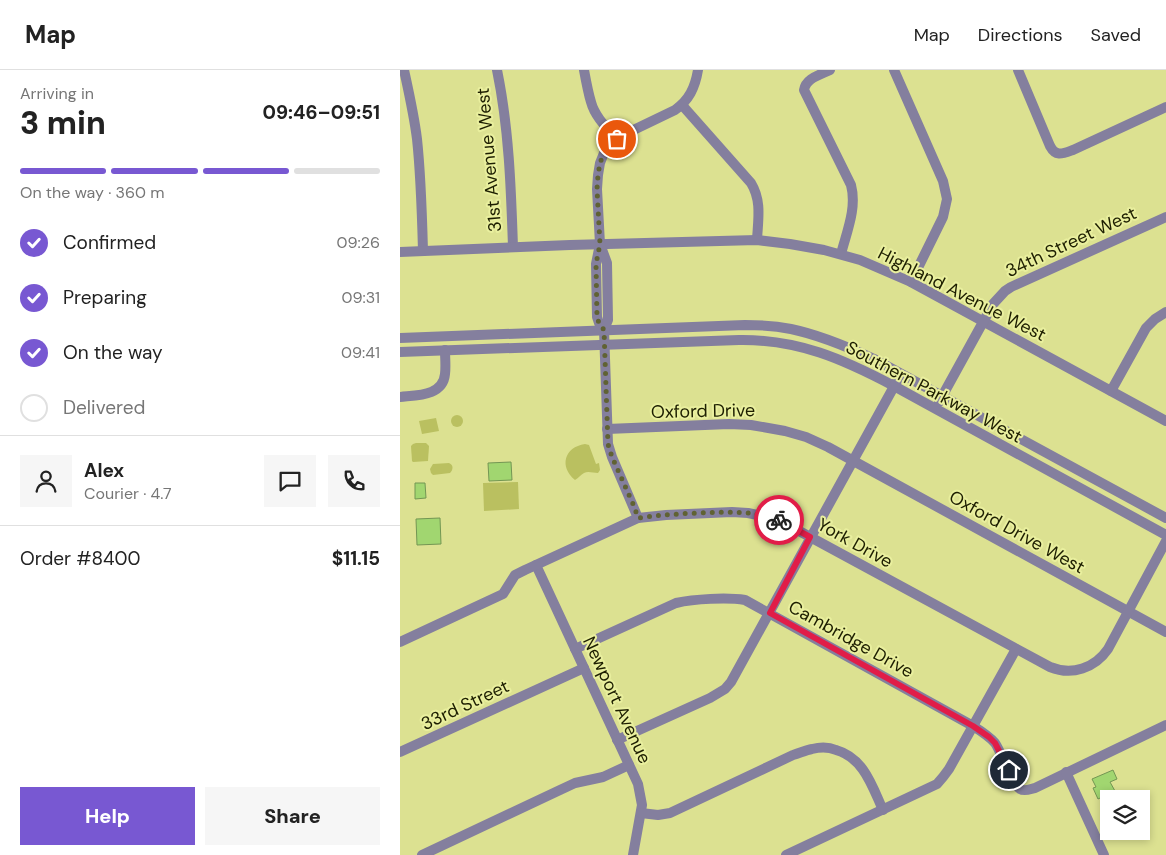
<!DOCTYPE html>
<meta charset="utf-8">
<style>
:root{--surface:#fff;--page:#f6f6f6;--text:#222;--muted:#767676;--line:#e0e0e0;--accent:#7858d2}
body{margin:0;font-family:"DM Sans",sans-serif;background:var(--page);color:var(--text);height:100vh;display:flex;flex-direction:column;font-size:19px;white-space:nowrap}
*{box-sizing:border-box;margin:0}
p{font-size:16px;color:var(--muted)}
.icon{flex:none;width:28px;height:28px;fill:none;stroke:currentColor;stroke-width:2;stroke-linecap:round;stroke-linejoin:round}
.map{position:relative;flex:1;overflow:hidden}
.sheet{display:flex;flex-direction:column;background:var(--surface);width:400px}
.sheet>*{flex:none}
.controls{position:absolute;left:700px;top:720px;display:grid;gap:10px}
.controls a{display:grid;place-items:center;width:50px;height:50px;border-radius:0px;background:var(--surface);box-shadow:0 2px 8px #0003;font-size:25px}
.pin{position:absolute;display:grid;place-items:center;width:42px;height:42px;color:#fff;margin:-21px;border:2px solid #fff;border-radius:50%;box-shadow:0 1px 5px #0007}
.courier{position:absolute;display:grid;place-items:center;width:50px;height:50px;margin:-25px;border:4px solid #e11d48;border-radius:50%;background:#fff;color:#222;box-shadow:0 1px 6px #0007}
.headline em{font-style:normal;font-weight:800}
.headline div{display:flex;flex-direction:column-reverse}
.headline{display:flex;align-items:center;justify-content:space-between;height:85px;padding:0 20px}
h1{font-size:32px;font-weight:800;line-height:38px}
.bar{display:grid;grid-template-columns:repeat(4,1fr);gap:8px 5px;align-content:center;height:60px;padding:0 20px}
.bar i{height:6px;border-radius:4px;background:var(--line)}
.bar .current{background:var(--accent)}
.bar p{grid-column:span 4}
.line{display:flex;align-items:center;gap:12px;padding:0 20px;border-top:1px solid var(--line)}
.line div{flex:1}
.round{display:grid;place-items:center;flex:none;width:52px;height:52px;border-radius:0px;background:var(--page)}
ol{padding:0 20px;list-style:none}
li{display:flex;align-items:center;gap:15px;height:55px}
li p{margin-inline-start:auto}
li .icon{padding:5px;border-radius:50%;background:var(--accent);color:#fff;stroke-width:4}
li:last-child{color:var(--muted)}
li i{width:28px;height:28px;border:2px solid var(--line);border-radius:50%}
.cta{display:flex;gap:10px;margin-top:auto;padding:10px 20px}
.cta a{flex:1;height:58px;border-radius:0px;background:var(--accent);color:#fff;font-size:20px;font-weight:800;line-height:58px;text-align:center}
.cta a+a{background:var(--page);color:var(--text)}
header{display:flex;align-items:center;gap:30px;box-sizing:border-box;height:70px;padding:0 25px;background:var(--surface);border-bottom:1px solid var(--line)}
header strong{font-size:24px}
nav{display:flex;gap:28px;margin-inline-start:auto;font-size:18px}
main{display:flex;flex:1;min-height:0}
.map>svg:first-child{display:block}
</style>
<header>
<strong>Map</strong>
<nav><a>Map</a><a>Directions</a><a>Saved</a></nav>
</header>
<main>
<section class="sheet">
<div class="headline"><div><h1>3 min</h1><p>Arriving in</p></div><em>09:46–09:51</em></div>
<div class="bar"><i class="current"></i><i class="current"></i><i class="current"></i><i></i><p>On the way · 360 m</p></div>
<ol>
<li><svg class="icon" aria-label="check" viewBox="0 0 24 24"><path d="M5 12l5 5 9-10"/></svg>Confirmed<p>09:26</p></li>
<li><svg class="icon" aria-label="check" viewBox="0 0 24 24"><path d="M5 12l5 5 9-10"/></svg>Preparing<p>09:31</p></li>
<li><svg class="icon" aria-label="check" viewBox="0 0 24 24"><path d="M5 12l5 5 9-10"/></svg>On the way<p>09:41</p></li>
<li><i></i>Delivered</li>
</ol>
<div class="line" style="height:90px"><a class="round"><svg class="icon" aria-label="person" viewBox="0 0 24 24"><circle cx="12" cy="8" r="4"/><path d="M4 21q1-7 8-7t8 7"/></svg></a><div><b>Alex</b><p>Courier · 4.7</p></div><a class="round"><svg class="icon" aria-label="chat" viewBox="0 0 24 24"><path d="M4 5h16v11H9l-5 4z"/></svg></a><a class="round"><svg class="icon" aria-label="phone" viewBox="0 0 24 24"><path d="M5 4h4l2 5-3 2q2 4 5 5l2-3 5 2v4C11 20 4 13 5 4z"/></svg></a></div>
<div class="line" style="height:65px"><div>Order #8400</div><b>$11.15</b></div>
<div class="cta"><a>Help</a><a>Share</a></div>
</section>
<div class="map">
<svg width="766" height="785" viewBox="0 0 766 785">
<rect width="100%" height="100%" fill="#dce191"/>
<!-- green -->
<g fill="#bac060">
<circle cx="57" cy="351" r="6"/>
<polygon points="36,348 39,361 22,364 19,351"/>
<polygon points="16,373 26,373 29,376 28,391 13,392 12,391 11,376 13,374"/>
<path d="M185,374L189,375L196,394L199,393L200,400L198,403C193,403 188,401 184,403C180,405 179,408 175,410C159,397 164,377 185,374Z"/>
<path d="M49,393C54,395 53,400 50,403L33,405L31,403L30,399L33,394Z"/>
<polygon points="118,412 119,439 84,441 83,413"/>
</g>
<!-- building -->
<g fill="#a1d670" stroke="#739653">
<polygon points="111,392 112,410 89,411 88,393"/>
<polygon points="15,413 25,413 26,428 15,429"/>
<polygon points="40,448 41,474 17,475 16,449"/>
<polygon points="713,700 717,709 710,712 715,721 698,729 693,718 696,717 692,709"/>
</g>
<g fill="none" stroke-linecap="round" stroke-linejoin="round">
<!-- minor -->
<g stroke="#847f9e" stroke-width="10">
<path d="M4,0C9,23 14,45 17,69C21,106 22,144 23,181"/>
<path d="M97,0C109,58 111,118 113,177"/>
<path d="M184,0C186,11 188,22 191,32C195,47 207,58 217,69"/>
<path d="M430,0C420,5 406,8 404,20L451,115C457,138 447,161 441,184"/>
<polyline points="494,0 543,111 547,129 543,147 511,212"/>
<path d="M618,0L650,76C656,87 662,84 673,80L766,37"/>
<path d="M282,35L351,113C362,131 358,150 357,170"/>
<polyline points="200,174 196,194 197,247 199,253 204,260"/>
<polyline points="0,182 170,175 357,170 390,174 424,180 460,190 511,212 766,351"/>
<path d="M0,268L345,255C360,255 376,256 391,259C420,265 448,277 474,289L766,448"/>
<path d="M0,282L339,270C398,269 443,289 494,316L766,465"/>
<polyline points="711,321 746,258 755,249 766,242"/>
<path d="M0,327C17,325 43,326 45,304C46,296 45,288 45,280"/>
<polyline points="539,332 593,234 605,221 611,217 766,147"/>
<polyline points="207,359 329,354 351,355 385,361 406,367 428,377 766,562"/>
<path d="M238,448L212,387L208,374L204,260L208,250L207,193L200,174L197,119L198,105L200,93L204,83L210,76L221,66L275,40C289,30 295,18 298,0"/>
<polyline points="136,495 238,714 242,735 233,785"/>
<path d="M0,572L103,524L115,505L125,500L238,448L266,445L332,442L348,443L377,449L650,597C672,606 695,598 708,579L766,471"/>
<path d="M175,579L276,533C294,529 327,527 345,530L573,656C581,661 589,666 595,673C602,683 612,714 620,719C625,722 630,719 635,718L766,655"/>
<polyline points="217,670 310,628 325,619 331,612 497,311"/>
<polyline points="0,682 184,598"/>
<polyline points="666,702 704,785"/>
<path d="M241,743L258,745L270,743L393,685C400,683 406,680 412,679C420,677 429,677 436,680C464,688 472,716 483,740"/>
<polyline points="22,785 160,720 175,713 203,707 229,695"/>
<polyline points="386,785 537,714 543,707 549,699 616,579"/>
</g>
</g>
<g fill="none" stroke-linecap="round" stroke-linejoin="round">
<!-- done -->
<path stroke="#606233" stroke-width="5" stroke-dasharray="0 9" d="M217,69L204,83L200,93L198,105L197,119L200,174L196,194L197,247L199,253L204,260L208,374L212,387L234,436L238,448C258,445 277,444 297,443C325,442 352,440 379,450"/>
<!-- route -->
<polyline stroke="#e11d48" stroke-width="6" points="379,450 410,467 370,543 573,656 589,667 595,673 609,700"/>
</g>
<g text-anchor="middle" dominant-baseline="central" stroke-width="4" stroke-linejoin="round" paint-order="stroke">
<!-- street labels -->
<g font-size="18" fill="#1d1e00" stroke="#e9ef9e">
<text transform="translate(89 90) rotate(-95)">31st Avenue West</text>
<text transform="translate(671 172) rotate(-25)">34th Street West</text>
<text transform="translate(562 224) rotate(27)">Highland Avenue West</text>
<text transform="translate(534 322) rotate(28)">Southern Parkway West</text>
<text transform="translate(303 341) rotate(-1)">Oxford Drive</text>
<text transform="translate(617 462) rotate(29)">Oxford Drive West</text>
<text transform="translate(455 473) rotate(29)">York Drive</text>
<text transform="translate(451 569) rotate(29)">Cambridge Drive</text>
<text transform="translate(217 630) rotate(65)">Newport Avenue</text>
<text transform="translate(65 635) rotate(-25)">33rd Street</text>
</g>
</g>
</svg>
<div class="controls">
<a><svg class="icon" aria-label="layers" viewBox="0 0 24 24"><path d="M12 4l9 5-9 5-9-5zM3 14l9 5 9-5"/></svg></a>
</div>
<div class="pin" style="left:217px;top:69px;background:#ea580c"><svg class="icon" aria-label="bag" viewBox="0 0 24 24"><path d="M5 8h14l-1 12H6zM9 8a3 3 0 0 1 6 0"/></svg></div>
<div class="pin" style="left:609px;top:700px;background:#1f2937"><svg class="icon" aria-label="home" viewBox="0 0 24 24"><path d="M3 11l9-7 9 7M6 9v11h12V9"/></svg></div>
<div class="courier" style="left:379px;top:450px"><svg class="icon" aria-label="bike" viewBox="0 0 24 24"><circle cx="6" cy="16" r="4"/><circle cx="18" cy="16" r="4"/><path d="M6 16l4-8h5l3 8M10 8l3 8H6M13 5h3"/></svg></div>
</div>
</main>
